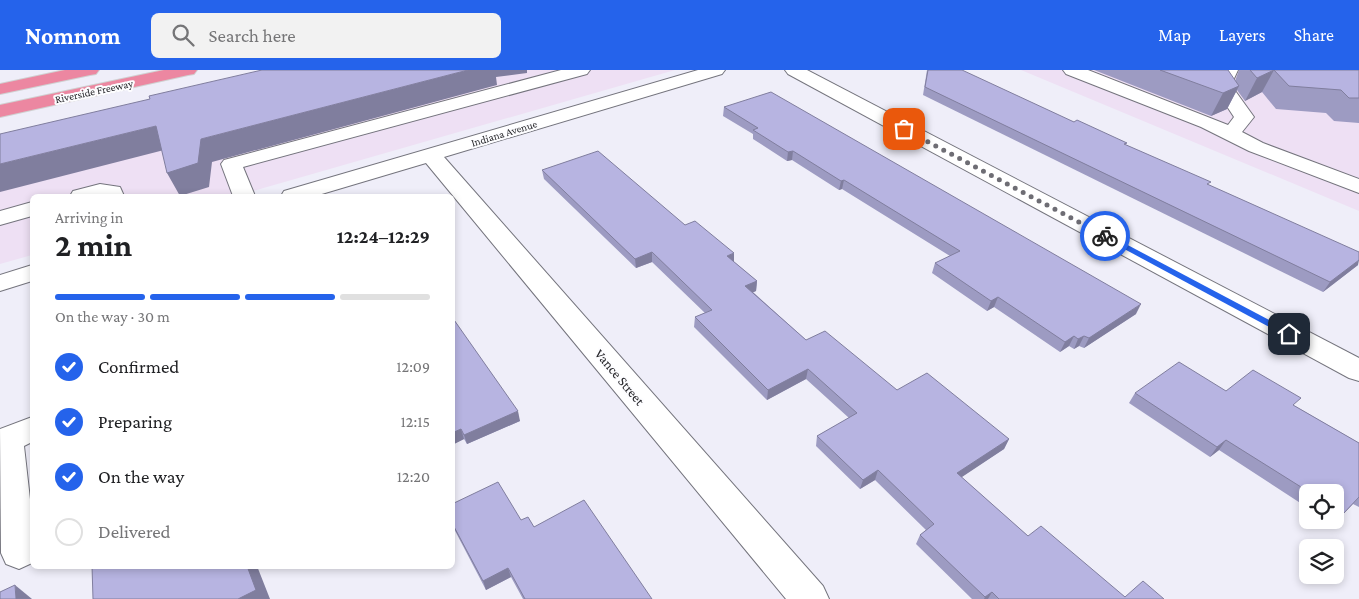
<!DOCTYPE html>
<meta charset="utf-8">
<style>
:root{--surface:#fff;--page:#f2f2f2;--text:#202124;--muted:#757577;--line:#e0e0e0;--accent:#2563eb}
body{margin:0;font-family:"Crimson Pro",serif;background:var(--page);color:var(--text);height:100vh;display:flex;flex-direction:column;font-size:19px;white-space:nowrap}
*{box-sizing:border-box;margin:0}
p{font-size:16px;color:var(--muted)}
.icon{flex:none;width:28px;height:28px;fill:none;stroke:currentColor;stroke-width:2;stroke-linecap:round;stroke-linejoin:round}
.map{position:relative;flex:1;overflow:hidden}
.panel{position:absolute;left:30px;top:124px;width:425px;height:375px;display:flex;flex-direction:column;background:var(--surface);border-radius:8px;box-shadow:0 2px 8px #0003}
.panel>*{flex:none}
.controls{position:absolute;left:1299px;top:414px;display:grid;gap:10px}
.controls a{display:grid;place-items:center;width:45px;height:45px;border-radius:8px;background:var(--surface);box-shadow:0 2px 8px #0003;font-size:25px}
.pin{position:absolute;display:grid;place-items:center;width:42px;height:42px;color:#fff;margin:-21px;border-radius:10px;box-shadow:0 2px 8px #0006}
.courier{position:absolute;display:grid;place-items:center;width:50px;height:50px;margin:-25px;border:4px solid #2563eb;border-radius:50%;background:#fff;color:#222;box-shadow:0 1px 6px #0007}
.summary em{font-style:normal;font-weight:700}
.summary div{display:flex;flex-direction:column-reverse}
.summary{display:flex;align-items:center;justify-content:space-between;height:85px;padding:0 25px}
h1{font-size:32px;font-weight:700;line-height:38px}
.bar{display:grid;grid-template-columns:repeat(4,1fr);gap:8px 5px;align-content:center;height:60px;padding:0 25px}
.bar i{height:6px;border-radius:4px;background:var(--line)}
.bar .selected{background:var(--accent)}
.bar p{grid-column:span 4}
ol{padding:0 25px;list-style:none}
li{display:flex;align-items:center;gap:15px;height:55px}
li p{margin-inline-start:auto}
li .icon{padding:5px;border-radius:50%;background:var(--accent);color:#fff;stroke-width:4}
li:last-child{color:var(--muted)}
li i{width:28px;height:28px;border:2px solid var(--line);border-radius:50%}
header{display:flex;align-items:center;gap:30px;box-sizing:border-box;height:70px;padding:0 25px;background:var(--accent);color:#fff}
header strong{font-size:24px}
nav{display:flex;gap:28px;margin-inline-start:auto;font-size:18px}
.search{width:350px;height:45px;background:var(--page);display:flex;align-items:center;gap:12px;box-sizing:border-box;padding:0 18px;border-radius:8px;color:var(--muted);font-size:19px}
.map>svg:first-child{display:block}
</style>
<header>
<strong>Nomnom</strong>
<div class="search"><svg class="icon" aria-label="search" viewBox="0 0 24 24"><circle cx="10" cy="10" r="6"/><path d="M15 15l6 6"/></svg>Search here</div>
<nav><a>Map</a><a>Layers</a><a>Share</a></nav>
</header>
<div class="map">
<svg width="1359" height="529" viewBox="0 0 1359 529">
<rect width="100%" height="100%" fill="#efeef9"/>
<!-- commercial -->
<g fill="#eee0f4">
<polygon points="335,0 675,0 236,126 32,126 32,185 0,194 0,80"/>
<polygon points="1021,0 1359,0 1359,141"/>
</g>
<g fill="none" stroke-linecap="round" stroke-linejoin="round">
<!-- minor casing -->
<g stroke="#74747d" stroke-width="2">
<g id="minor">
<polygon points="561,0 590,0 587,4 243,97 255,126 233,126 221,94 224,90"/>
<polygon points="698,0 725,0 722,4 444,87 823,516 829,529 786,529 426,93 315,126 281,126 284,121"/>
<polygon points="785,0 807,0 1359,288 1359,311 1349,308 788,4"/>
<polygon points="1063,0 1088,0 1228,55 1234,47 1213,15 1220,0 1238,0 1231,15 1254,47 1242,62 1263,73 1359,109 1359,123 1249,81 1201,57 1066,4"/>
<polygon points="100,114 120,117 124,126 70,126 73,121"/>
<polygon points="32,132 32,146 0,155 0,141"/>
<polygon points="32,195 32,211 0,221 0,205"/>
<polygon points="32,347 32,372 24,376 32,447 32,493 19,499 6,494 1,483 0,359"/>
</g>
</g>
<!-- highway casing -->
<g stroke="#d0d0d1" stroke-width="2">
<g id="highway">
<polygon points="65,0 99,0 96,4 90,5 0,24 0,14"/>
<polygon points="164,0 197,0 194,4 188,5 0,47 0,35"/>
</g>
</g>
<!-- minor -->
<use href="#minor" fill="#fff" fill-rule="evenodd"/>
<!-- highway -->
<use href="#highway" fill="#ec87a1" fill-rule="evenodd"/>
</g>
<!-- wall -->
<g fill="#9d9bc2">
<polygon points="927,0 1074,52 1126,75 1209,115 1358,195 1323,222 923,25"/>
<polygon points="1094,0 1228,0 1235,11 1239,0 1359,0 1359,53 1334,51 1326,43 1276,39 1262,22 1245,31 1237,20 1227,39 1211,46"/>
<polygon points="724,37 1136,244 1084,278 1079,276 1074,279 1069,276 1060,282 994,237 987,241 932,203 935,193 950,186 842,119 839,120 792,90 787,91 753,69 753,64 723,46"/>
<polygon points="542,100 685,155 734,192 757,211 756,221 753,222 806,270 897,320 1009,369 1004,379 961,407 1028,466 1125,527 1164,529 972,529 916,474 920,465 926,460 875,410 860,419 816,376 817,366 849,348 806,309 767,330 694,257 695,247 705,243 652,192 636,198 544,109"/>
<polygon points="452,247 520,351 467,374 464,369 452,375"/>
<polygon points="1226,321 1295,336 1359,373 1359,437 1353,434 1333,454 1327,450 1335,450 1335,422 1308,422 1308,438 1219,380 1210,387 1129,333 1135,323"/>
<polygon points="452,434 521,450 652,529 523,529 511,507 486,520 452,455"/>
</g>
<!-- shaded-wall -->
<g fill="#807e9e">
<polygon points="468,0 527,0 527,3 496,7 497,15 212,92 209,117 180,126 167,103 201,69"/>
<polygon points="1274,0 1262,22 1245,31 1257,8"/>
<polygon points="1239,16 1227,39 1211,46 1223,23"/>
<polygon points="156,56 168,79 0,122 0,94"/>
<polygon points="793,81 792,90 787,91 788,82"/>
<polygon points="844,110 842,119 839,120 841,111"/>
<polygon points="652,182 652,192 636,198 635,189"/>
<polygon points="734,183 734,193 727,186"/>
<polygon points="1359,190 1358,195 1323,222 1330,212"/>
<polygon points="757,211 756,221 745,226 745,216"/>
<polygon points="998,227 994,237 987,241 991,231"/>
<polygon points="1141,234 1136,244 1084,278 1089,268"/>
<polygon points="1074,266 1069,276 1060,282 1065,272"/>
<polygon points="1084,266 1079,276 1074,279 1078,269"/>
<polygon points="808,299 806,309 767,330 768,320"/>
<polygon points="518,341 520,351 467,374 464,365"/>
<polygon points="461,359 464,369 452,375 452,363"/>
<polygon points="1009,369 1004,379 953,413 957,403"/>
<polygon points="1226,370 1219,380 1210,387 1217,377"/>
<polygon points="878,400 875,410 860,419 863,410"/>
<polygon points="247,496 257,496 270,529 238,529"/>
<polygon points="508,498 511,507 486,520 483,511"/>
<polygon points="15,515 32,529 16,529"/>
<polygon points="992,522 988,529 984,529 985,527"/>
</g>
<!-- building -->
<g fill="#b7b4e1" stroke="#807e9e">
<polygon points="262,0 468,0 201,69 198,93 167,103 156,56 0,94 0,64 150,29 149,26"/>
<polygon points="928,0 962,0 1074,52 1077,50 1127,73 1124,74 1211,112 1207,114 1359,182 1359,190 1330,212 925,17"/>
<polygon points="1160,0 1228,0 1239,16 1223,23"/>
<polygon points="1250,0 1359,0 1359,28 1349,28 1341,20 1289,16 1274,0 1257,8"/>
<polygon points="771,22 1141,234 1089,268 1084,266 1078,269 1074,266 1065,272 998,227 991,231 935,193 960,181 844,110 841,111 793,81 788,82 753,60 758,58 724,37"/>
<polygon points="598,81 685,155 695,151 734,183 727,186 757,211 745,216 806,270 825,261 897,320 927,303 1009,369 957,403 1028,466 1041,456 1125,527 1143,511 1164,529 999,529 992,522 985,527 920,465 934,454 878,400 863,410 817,366 857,343 808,299 768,320 695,247 712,240 652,182 635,189 542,100"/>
<polygon points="452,247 518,341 464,365 461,359 452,363"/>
<polygon points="1179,292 1226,321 1253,300 1301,328 1293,335 1359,373 1359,427 1343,444 1335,439 1335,422 1309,422 1226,370 1217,377 1135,323"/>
<polygon points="498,412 521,450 528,447 534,457 584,430 652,529 525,529 508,498 483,511 452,453 452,434"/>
<polygon points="92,496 247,496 256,520 238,529 93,529"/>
<polygon points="15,515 16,529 0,529 0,522"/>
</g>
<!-- route -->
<polygon fill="#2563eb" points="1105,163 1292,262 1293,264 1286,266 1102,167"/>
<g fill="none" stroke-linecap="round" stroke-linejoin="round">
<!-- done -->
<polyline stroke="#6e6d74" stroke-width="5" stroke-dasharray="0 9" points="904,59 1105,166"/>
</g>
<g text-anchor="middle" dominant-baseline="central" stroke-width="4" stroke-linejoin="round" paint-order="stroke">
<!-- far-street labels -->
<g font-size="11" fill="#28282c" stroke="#fdfdff">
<text transform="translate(94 21) rotate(-12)">Riverside Freeway</text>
<text transform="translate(504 63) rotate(-17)">Indiana Avenue</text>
</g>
<!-- street labels -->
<g font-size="14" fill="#28282c" stroke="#fdfdff">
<text transform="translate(620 307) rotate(50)">Vance Street</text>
</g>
</g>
</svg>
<div class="controls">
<a><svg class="icon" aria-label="locate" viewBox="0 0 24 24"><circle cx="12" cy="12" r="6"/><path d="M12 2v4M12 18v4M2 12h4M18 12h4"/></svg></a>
<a><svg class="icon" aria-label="layers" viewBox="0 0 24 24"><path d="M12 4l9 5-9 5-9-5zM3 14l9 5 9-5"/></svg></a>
</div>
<div class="pin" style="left:904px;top:59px;background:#ea580c"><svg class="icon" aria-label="bag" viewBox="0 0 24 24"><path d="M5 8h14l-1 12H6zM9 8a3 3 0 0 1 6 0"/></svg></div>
<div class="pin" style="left:1289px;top:264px;background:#1f2937"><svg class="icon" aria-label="home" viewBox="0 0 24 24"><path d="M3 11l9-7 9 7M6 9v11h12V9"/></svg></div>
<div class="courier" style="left:1105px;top:166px"><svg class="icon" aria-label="bike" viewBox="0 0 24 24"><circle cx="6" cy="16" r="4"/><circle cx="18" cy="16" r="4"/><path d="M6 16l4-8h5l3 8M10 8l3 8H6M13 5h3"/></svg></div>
<section class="panel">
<div class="summary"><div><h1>2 min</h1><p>Arriving in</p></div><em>12:24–12:29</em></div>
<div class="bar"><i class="selected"></i><i class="selected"></i><i class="selected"></i><i></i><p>On the way · 30 m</p></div>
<ol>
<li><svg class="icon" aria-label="check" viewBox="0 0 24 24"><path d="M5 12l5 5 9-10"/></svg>Confirmed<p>12:09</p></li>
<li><svg class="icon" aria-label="check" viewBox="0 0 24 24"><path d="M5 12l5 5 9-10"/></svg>Preparing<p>12:15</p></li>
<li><svg class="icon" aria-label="check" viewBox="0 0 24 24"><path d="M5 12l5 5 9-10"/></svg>On the way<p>12:20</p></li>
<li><i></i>Delivered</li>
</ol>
</section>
</div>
